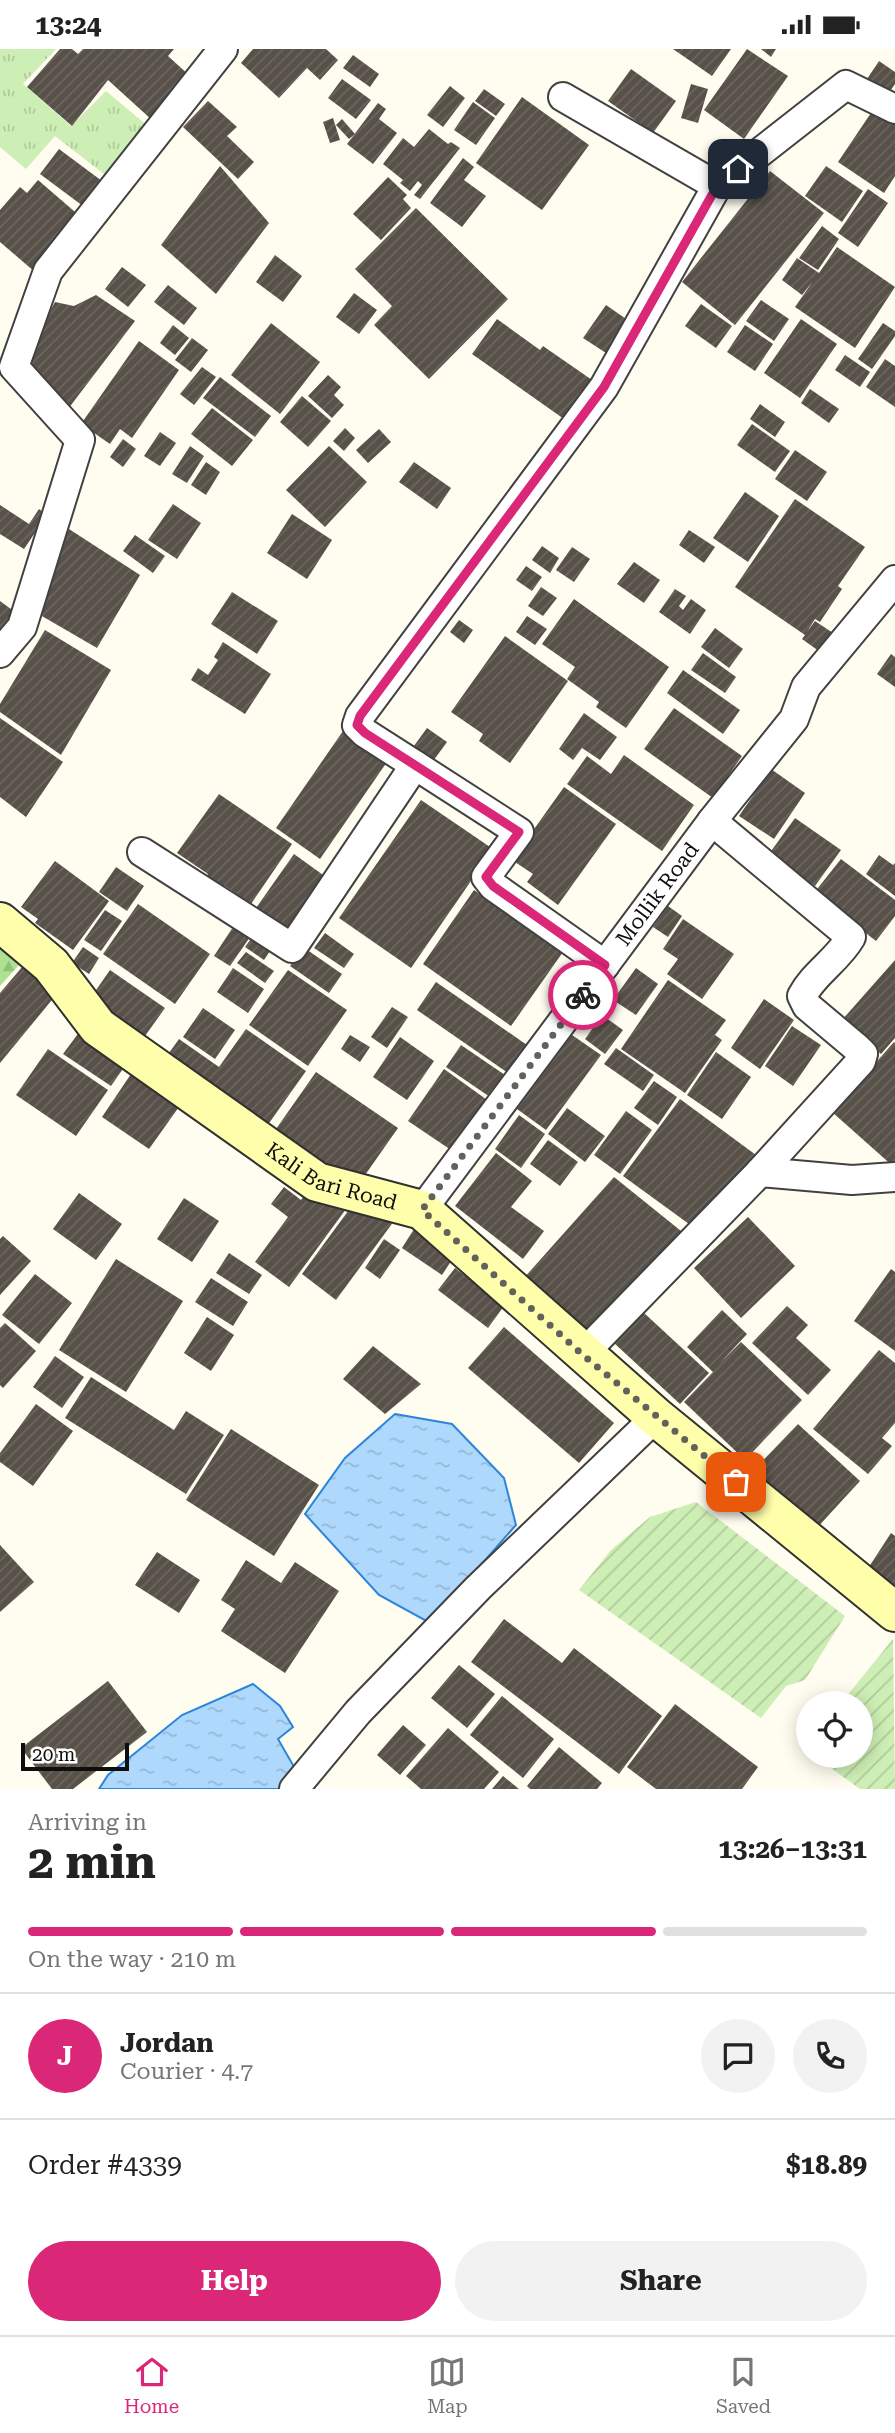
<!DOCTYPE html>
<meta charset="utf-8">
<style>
:root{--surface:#fff;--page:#f2f2f2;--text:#222;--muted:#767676;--line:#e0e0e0;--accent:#db2777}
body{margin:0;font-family:"Roboto Serif",serif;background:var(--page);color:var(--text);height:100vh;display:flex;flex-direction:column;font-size:26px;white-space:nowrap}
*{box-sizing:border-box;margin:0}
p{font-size:23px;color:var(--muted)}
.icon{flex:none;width:38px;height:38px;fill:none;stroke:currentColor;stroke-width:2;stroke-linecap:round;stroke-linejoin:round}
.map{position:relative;height:1740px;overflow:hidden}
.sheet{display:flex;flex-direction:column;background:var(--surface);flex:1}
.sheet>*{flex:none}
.controls{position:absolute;left:796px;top:1642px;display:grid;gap:14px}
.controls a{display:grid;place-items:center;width:77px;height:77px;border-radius:50%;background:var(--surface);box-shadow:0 4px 18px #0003;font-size:35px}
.scale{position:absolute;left:21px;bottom:18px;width:108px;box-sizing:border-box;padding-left:7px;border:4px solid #0e0e0e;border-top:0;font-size:19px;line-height:24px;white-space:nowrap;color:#0e0e0e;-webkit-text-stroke:5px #fff;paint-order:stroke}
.pin{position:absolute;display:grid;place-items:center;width:60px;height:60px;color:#fff;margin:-30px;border-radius:14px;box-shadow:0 4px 10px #0006}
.courier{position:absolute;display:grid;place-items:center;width:70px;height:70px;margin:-35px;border:5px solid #db2777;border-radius:50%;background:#fff;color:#222;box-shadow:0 2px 9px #0007}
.summary em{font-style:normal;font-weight:700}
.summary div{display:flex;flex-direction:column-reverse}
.summary{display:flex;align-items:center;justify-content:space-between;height:119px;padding:0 28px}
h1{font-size:46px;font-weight:700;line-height:52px}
.bar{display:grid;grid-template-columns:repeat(4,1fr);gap:10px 7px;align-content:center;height:84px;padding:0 28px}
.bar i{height:9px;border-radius:5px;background:var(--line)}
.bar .current{background:var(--accent)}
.bar p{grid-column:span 4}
.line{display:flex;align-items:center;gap:18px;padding:0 28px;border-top:2px solid var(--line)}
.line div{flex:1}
.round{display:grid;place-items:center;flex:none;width:74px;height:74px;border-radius:37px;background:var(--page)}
.cta{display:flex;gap:14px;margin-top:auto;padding:14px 28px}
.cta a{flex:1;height:80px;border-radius:42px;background:var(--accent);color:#fff;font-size:28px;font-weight:700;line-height:80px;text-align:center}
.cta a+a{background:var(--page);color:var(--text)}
.status{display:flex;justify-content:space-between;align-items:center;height:49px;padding:0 35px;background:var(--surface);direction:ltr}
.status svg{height:19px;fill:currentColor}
.dock{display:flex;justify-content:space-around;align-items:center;height:98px;border-top:2px solid var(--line);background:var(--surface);font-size:19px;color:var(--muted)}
.dock a{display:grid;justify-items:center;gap:4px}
.dock .current{color:var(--accent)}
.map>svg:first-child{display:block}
</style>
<div class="status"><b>13:24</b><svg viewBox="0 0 49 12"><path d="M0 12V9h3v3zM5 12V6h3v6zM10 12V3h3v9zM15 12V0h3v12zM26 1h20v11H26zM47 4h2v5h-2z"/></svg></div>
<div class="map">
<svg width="895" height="1740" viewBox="0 0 895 1740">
<defs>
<pattern id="forest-firs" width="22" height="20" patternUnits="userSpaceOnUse" patternTransform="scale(1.75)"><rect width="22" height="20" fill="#aee192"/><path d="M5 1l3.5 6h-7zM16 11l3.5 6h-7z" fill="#94c07d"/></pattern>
<pattern id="park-tufts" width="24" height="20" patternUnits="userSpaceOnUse" patternTransform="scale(1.75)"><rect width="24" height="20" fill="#cdeeb4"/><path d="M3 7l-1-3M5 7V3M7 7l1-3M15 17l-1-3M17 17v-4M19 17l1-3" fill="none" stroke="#afcb9a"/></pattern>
<pattern id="garden-furrows" width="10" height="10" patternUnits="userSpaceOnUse" patternTransform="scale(1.75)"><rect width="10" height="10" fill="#cdeeb4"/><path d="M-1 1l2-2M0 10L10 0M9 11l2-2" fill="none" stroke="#afcb9a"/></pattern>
<pattern id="water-ripples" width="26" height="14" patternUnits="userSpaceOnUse" patternTransform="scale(1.75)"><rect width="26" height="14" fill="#aed8fc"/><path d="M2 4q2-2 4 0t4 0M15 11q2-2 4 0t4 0" fill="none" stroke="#94b8d7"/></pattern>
<pattern id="building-hatch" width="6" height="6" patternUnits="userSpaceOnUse" patternTransform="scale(1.75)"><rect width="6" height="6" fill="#585149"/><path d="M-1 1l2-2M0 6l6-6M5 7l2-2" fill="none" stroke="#6b655f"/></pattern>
</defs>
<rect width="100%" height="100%" fill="#fffdf0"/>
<!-- forest -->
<polygon fill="url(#forest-firs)" points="0,883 28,906 0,937"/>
<!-- park -->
<polygon fill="url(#park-tufts)" points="0,0 56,0 23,35 71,77 106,42 149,78 109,129 55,87 26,120 0,98"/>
<!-- garden -->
<g fill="url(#garden-furrows)">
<polygon points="696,1453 845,1567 805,1631 786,1637 761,1669 579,1541 611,1501 650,1468"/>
<polygon points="893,1590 895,1740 860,1740 820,1711 824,1706 861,1706 861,1654 841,1654"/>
</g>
<!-- water -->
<g fill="url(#water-ripples)" stroke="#2d85db" stroke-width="2">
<polygon points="395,1365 452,1375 504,1429 516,1476 430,1574 379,1546 305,1465 345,1409"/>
<polygon points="253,1635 280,1657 293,1678 278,1690 297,1723 280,1740 99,1740 108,1726 182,1666"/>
</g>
<!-- building -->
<g fill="url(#building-hatch)">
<polygon points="60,0 72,0 78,5 83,0 174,0 168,7 191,28 152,71 108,31 72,77 27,38"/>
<polygon points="253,0 326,0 338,11 320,31 307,19 279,49 241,14"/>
<polygon points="673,0 731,0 712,27"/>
<polygon points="747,0 788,27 744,90 704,61"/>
<polygon points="761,0 776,0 771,8"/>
<polygon points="353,6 379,25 370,38 343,19"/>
<polygon points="879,12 895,23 895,35 884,51 863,36"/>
<polygon points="631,20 676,52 653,84 608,52"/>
<polygon points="342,30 371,51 356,70 328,49"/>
<polygon points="691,35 708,40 698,74 681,69"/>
<polygon points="450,37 465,49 443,78 427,66"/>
<polygon points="484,40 505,55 496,67 475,52"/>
<polygon points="522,48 589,96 542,161 476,114"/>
<polygon points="208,52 237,78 227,87 254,113 238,130 183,78"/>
<polygon points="473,53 495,69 476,96 454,81"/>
<polygon points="378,54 386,60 379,70 397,84 373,115 347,95"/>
<polygon points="877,55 895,67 895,127 884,144 838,113"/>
<polygon points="333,69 340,91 330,94 323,73"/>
<polygon points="342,70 355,85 349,90 336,76"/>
<polygon points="429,80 448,95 451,93 460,99 420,150 414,146 422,136 418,132 410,142 400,134 403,131 383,115 403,89 414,98"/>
<polygon points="59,100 106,135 87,160 40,125"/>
<polygon points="463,109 474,118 464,131 486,147 462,178 430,154"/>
<polygon points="220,117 269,174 216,245 161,196"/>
<polygon points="826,117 863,142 842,173 805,147"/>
<polygon points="770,122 824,164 735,276 682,233"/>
<polygon points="388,128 407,146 403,150 411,159 381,191 353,165"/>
<polygon points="38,131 82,169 35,223 0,193 0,161 20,138 27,144"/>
<polygon points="868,140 888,154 858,198 838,184"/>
<polygon points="416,159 508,250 429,330 374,276 392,257 355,220"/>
<polygon points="822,177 839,190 818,221 799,209"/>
<polygon points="837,198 895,238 855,299 795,258 813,232 802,246 782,231 797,209 819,224"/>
<polygon points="275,206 302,227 283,253 256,233"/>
<polygon points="122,218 146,236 128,258 105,240"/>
<polygon points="168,236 197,259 184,276 154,253"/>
<polygon points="354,244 377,261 359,285 336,268"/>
<polygon points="96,246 135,272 65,364 21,317 55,253 74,257"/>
<polygon points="761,251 789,270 774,292 746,272"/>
<polygon points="701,255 732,277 716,299 685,277"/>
<polygon points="606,256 629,272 606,304 583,289"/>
<polygon points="497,270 540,301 543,297 592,331 564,370 472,305"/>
<polygon points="801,270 837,295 800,349 764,324"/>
<polygon points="271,274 320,313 280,365 231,326"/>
<polygon points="883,274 895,282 895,287 872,320 858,310"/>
<polygon points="173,276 189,289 175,306 160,294"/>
<polygon points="745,276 773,295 755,322 727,303"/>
<polygon points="192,289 208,301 191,323 175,311"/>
<polygon points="139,292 179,321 132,389 120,380 110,395 81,375"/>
<polygon points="845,306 870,323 860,338 835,321"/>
<polygon points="885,310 895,317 895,358 866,338"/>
<polygon points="202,318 216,328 194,356 180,345"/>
<polygon points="328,326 341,338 334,346 344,356 332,369 308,347"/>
<polygon points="220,328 271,367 255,388 203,349"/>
<polygon points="810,340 839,360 829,374 801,354"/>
<polygon points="302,347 331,372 308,398 280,373"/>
<polygon points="760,355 785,373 775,388 750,370"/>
<polygon points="212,359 253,391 232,417 191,385"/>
<polygon points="752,375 790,402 775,423 737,396"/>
<polygon points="345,379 355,389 344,402 333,392"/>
<polygon points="379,380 391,393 368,414 356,401"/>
<polygon points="160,383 176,394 160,417 144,407"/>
<polygon points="123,390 136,400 123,418 110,408"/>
<polygon points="190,397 204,407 187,434 172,425"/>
<polygon points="329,397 367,433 325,478 286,441"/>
<polygon points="795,401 827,423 807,452 775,430"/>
<polygon points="206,413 220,423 206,446 191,436"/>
<polygon points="414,413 451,439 437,460 399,433"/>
<polygon points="745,443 779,467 748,513 713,489"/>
<polygon points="795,450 865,498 838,537 842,540 820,573 815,570 807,583 815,572 836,586 823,605 802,590 805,586 735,538"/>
<polygon points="173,455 201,474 177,510 148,491"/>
<polygon points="0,456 29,475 39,460 47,466 24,500 0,485"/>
<polygon points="292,465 332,491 307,530 267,504"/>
<polygon points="69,480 140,526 97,599 35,563"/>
<polygon points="689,481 715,498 704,514 679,496"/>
<polygon points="135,486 165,507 153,524 123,502"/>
<polygon points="542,497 559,509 550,524 532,511"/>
<polygon points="572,498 590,510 574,533 556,521"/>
<polygon points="634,513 660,531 644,554 617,535"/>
<polygon points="526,517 542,528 532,542 516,531"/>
<polygon points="541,538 557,549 543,567 528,557"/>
<polygon points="675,540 686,547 679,557 683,561 691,550 706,561 690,585 659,563"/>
<polygon points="232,543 278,572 257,605 211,575"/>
<polygon points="574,550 669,618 626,679 596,658 599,653 567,630 575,618 542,595"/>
<polygon points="0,552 15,563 0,584"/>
<polygon points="527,567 547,580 535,596 516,583"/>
<polygon points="459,571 473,581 464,594 450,583"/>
<polygon points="715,579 743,600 729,619 701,598"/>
<polygon points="45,581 111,621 61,706 0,663 0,655"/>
<polygon points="505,587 568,632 510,714 479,692 483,685 451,663"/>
<polygon points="223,593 271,625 245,665 191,631 198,619 208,626 218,611 214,608"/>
<polygon points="703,604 736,628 725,644 691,621"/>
<polygon points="891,605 895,608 895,638 877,625"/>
<polygon points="683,621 740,661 723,685 667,644"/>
<polygon points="674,659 742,707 713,749 644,700"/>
<polygon points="584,664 617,688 600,711 582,699 573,711 559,700"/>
<polygon points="0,669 63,713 26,768 0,748"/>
<polygon points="427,679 447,693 431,715 411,701"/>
<polygon points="343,682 387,713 320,810 276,779"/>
<polygon points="624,706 694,756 662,802 567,735 587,707 611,725"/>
<polygon points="771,720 805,744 774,790 739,767"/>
<polygon points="564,738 616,775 558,856 527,833 533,825 512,811"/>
<polygon points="219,745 292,795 251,855 225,837 219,847 201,835 208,825 177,804"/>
<polygon points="421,751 493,800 411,919 339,869"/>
<polygon points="795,769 841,801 815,837 769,805"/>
<polygon points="294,805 330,831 293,884 256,859"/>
<polygon points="879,806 893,816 895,814 895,847 866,825"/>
<polygon points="841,810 895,851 895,867 876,892 814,844"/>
<polygon points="55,812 109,852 73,901 35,874 38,870 21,858"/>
<polygon points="116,818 144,837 127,862 99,843"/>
<polygon points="474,841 563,903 511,977 423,915"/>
<polygon points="138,855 210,905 175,955 103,905"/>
<polygon points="668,857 682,867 668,888 653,878"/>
<polygon points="105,861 122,872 101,902 84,891"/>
<polygon points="683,870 734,905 702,950 667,925 678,910 663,900"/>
<polygon points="233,878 250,888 230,917 214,907"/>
<polygon points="325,884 354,905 344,919 314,899"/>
<polygon points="253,887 272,899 264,911 245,898"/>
<polygon points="83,898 99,909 89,925 72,914"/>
<polygon points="303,898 342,925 329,944 290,917"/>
<polygon points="246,903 274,922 265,934 237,914"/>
<polygon points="895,911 895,989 881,1005 842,971"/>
<polygon points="23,917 56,946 0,1014 0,944"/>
<polygon points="233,919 264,940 248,964 217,943"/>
<polygon points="636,919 658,935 636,966 613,951"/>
<polygon points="110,921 165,959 140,994 85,957"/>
<polygon points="288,921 347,961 308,1017 249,976"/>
<polygon points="668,931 726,971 715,986 722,991 685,1044 621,1000"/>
<polygon points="436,933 527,996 508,1024 417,961"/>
<polygon points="764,950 794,971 760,1020 731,999"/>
<polygon points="392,958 408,968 387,999 371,988"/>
<polygon points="203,959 235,981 215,1010 183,988"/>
<polygon points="602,966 623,981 605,1005 585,990"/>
<polygon points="792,977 821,996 793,1037 765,1017"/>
<polygon points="246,980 306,1022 267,1077 159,1018 179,990 219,1018"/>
<polygon points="80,982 127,1014 111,1037 63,1005"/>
<polygon points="350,986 370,998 360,1013 341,1000"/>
<polygon points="572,986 601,1006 546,1081 517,1060"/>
<polygon points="400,988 434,1012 407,1051 373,1028"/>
<polygon points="894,993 895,994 895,1119 832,1063"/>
<polygon points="461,996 505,1026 490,1048 446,1018"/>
<polygon points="616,999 654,1026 643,1042 604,1015"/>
<polygon points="48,1000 108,1041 76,1087 16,1046"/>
<polygon points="716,1003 751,1028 722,1070 687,1046"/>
<polygon points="444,1020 490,1053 454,1103 408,1072"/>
<polygon points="133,1022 181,1055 149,1100 102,1068"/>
<polygon points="316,1023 398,1079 356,1139 269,1090"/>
<polygon points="654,1032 677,1048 658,1076 634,1059"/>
<polygon points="680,1050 756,1106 700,1183 623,1127"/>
<polygon points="567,1059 605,1087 585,1113 548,1085"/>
<polygon points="626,1062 652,1081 620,1125 594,1106"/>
<polygon points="519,1066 545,1085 521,1119 495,1100"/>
<polygon points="548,1091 578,1113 560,1137 530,1115"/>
<polygon points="496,1104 532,1132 511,1158 544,1182 523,1210 455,1157"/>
<polygon points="614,1128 691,1190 612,1266 569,1289 515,1239"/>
<polygon points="312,1136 346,1160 289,1238 255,1213 288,1168 271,1155 284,1138 301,1151"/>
<polygon points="79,1144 122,1175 96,1211 53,1180"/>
<polygon points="359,1147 394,1172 336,1251 302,1225"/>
<polygon points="184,1149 219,1172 192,1213 157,1190"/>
<polygon points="748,1168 795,1217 741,1269 694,1219"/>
<polygon points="414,1180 457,1203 442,1226 402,1199"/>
<polygon points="3,1187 31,1212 0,1246 0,1190"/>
<polygon points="384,1190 400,1201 380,1230 365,1219"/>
<polygon points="229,1204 262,1226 249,1245 216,1224"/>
<polygon points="116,1210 183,1252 126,1343 59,1301"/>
<polygon points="455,1219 504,1257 488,1279 438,1241"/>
<polygon points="891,1220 895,1223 895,1302 854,1272"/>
<polygon points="35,1225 72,1254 39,1295 2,1266"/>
<polygon points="211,1229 248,1253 233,1277 195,1253"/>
<polygon points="787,1257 808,1276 796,1289 831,1321 808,1346 752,1294"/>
<polygon points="722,1261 747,1285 720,1314 741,1293 802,1351 745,1411 684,1353 713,1323 687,1298"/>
<polygon points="643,1263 709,1324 680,1355 614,1294"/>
<polygon points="207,1268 234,1286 211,1322 184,1304"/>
<polygon points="5,1274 36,1302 3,1339 0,1336 0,1279"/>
<polygon points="504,1278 614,1374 579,1414 468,1319"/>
<polygon points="373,1297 421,1335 385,1365 343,1330"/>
<polygon points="879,1301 895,1314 895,1374 882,1389 892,1397 868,1425 813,1380"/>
<polygon points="55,1307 84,1328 62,1359 33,1338"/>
<polygon points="91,1328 174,1381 186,1362 224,1386 186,1445 65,1369"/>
<polygon points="36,1355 73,1382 33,1437 0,1413 0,1404"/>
<polygon points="798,1375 860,1432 815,1481 752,1423"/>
<polygon points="231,1380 319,1436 274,1507 186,1451"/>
<polygon points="891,1484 895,1487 895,1548 863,1527"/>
<polygon points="0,1496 34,1533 0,1563"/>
<polygon points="157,1503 200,1531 179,1564 135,1536"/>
<polygon points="246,1511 281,1534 295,1513 339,1542 285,1624 221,1582 235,1560 221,1551"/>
<polygon points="504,1570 562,1614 574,1599 662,1667 619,1725 471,1613"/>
<polygon points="459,1616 495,1645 467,1679 431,1649"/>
<polygon points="108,1632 147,1683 73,1740 52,1740 21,1699"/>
<polygon points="502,1647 554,1690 523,1729 470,1686"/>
<polygon points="675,1655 758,1718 742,1740 656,1740 627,1718"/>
<polygon points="403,1676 426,1696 400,1726 377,1706"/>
<polygon points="448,1679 499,1723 484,1740 421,1740 406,1727"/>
<polygon points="559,1698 602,1734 597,1740 530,1740 527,1737"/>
<polygon points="503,1727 519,1740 492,1740"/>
</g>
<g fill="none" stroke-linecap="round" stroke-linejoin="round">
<!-- street casing -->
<g stroke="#414141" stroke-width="32">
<g id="street">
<polyline points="563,48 717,137 846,36 895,60"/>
<polyline points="0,604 22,578 80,391 14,318 48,222 223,0"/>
<polyline points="415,716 365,684 357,676 360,667 604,338 717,137"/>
<path d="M712,772L851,888C838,911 814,924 802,947L807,957L857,999L863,1005L861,1012L760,1123"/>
<polyline points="142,803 292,899 415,716 519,783 486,828 493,837 605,916"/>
<path id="s1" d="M422,1161L712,772L794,670L806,638L895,531"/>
<polyline points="583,1305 760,1123 852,1131 895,1128"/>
<polyline points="294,1740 358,1663 478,1539 656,1368"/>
</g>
</g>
<!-- secondary casing -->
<g stroke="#303030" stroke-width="42">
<g id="secondary">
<path id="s2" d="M0,873L51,916L98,978L317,1133L422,1161L656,1368L895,1563"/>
</g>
</g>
<!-- street -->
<use href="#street" stroke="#fff" stroke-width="28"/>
<!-- secondary -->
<use href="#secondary" stroke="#fffeab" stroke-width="38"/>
</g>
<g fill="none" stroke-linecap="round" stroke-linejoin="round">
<!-- done -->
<polyline stroke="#62625d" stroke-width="7" stroke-dasharray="0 12.6" points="583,946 422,1161 583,1306 736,1433"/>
<!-- route -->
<polyline stroke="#db2777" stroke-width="9" points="583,946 605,916 493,837 486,828 519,783 365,684 357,676 360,667 604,338 717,137 738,120"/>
</g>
<g text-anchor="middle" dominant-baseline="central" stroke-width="7" stroke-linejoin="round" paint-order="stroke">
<!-- street labels -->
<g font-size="21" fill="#0e0e0e" stroke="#fff">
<text stroke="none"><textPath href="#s1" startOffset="394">Mollik Road</textPath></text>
<text stroke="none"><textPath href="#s2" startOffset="424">Kali Bari Road</textPath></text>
</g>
</g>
</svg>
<div class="controls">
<a><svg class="icon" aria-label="locate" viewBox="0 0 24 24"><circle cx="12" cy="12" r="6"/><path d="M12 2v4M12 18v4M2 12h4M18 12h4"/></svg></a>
</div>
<div class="scale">20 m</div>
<div class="pin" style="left:736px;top:1433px;background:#ea580c"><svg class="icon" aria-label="bag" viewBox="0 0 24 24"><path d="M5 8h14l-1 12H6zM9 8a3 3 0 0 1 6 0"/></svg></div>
<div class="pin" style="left:738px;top:120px;background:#1f2937"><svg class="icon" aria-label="home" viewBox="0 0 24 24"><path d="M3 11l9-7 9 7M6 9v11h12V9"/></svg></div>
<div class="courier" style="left:583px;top:946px"><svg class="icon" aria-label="bike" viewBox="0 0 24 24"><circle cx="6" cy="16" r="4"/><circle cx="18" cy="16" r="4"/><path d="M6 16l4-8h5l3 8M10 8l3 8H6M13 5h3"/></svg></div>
</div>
<section class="sheet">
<div class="summary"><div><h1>2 min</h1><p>Arriving in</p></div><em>13:26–13:31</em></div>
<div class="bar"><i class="current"></i><i class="current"></i><i class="current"></i><i></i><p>On the way · 210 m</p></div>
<div class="line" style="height:126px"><b class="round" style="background:var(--accent);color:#fff">J</b><div><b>Jordan</b><p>Courier · 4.7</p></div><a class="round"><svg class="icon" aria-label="chat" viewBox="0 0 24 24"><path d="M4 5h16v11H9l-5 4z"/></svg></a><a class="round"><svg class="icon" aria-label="phone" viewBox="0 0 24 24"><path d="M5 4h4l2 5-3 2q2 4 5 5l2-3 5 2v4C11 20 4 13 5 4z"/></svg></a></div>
<div class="line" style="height:91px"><div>Order #4339</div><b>$18.89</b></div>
<div class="cta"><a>Help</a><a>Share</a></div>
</section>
<nav class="dock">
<a class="current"><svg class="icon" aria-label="home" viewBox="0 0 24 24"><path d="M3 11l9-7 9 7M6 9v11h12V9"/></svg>Home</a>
<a><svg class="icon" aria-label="map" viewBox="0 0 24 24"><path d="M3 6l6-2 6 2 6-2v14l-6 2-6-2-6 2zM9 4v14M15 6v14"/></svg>Map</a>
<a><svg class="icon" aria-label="saved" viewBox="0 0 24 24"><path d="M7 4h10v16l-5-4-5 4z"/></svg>Saved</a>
</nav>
